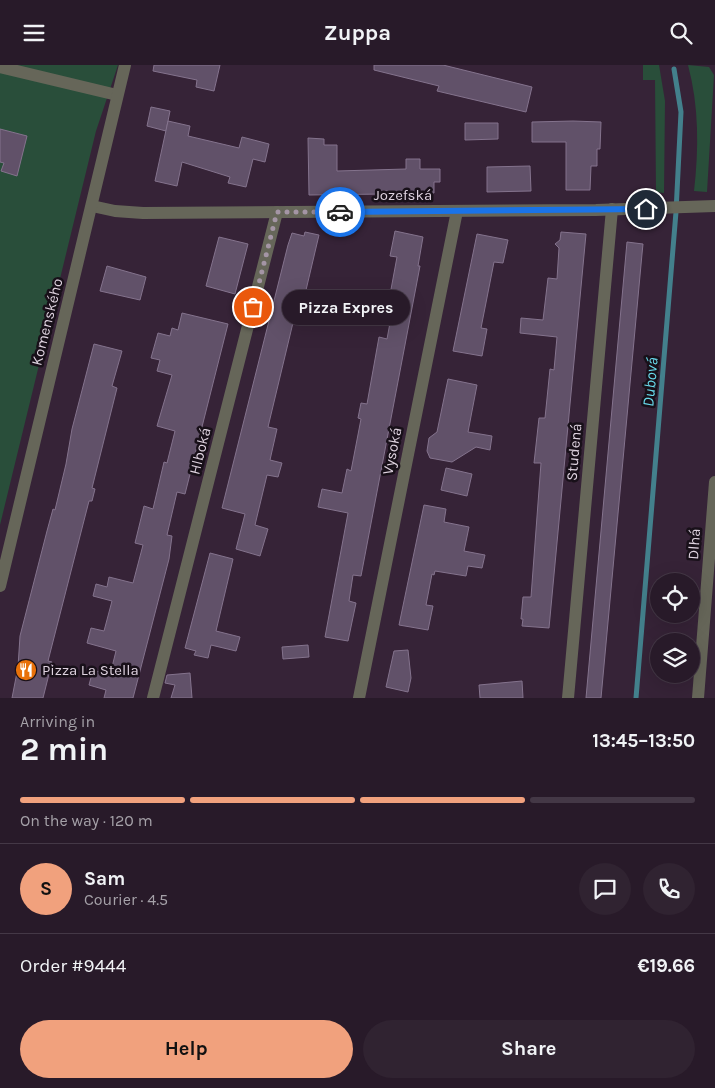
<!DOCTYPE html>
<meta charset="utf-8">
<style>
:root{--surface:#281a29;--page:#302331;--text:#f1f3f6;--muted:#a5a1a8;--line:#443846;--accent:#f1a17d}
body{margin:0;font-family:Karla,sans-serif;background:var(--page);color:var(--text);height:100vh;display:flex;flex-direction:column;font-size:19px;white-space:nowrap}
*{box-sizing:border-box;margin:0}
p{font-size:16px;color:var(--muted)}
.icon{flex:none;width:28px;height:28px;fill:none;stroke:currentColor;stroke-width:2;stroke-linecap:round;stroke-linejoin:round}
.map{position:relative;height:633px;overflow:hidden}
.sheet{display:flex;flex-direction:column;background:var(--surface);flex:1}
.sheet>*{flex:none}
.fabs{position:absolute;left:650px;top:508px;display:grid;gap:10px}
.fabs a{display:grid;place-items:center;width:50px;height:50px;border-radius:50%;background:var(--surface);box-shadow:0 5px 20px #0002,0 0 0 1px var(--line);font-size:25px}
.pin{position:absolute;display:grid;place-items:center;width:42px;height:42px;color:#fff;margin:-21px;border:2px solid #fff;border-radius:50%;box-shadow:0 1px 5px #0007}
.courier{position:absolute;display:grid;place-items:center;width:50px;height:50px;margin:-25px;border:4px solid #1a73e8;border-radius:50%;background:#fff;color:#222;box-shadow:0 1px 6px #0007}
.bubble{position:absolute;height:35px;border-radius:18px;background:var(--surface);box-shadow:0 5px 20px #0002,0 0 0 1px var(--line);font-size:16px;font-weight:700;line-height:35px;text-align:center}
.summary em{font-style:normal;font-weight:700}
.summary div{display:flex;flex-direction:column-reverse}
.summary{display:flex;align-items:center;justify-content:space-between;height:85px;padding:0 20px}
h1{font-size:32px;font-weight:700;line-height:38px}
.bar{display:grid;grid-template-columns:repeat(4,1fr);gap:8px 5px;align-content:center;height:60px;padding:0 20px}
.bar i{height:6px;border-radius:4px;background:var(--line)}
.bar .selected{background:var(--accent)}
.bar p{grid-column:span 4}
.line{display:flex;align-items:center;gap:12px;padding:0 20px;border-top:1px solid var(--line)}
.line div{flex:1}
.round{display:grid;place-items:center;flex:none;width:52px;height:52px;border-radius:26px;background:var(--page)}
.action{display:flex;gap:10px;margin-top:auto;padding:10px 20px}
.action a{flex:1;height:58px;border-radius:30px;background:var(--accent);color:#111;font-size:20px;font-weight:700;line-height:58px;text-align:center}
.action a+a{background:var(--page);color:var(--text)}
header{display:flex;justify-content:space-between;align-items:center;height:65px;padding:0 20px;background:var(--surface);font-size:22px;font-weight:700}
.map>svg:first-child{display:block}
</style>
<header><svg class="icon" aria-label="menu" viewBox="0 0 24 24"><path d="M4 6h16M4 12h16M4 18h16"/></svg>Zuppa<svg class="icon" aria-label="search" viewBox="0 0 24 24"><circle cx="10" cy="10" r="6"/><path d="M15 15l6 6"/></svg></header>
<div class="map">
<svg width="715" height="633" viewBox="0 0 715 633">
<rect width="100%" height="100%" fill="#362337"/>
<!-- green -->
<g fill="#294e3a">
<polygon points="0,0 118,0 96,66 0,460"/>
<polygon points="643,0 659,0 665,36 664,128 656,127 655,15 643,15"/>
<path d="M688,0L709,2L714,10L707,127L694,126C699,84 699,41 688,0Z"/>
</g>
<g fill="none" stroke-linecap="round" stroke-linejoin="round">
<!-- stream -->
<polyline stroke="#43808c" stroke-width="5" points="636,633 676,147 681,47 674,4"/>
</g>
<!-- building -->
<g fill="#615169" stroke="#84738d">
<polygon points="154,0 220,0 214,26 196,22 197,15 153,6"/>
<polygon points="374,0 443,0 532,22 526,47 437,26 439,21 374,5"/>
<polygon points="151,42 170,46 166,66 147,61"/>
<polygon points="168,56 190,61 188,71 239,83 242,72 269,79 265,97 253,94 246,122 228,118 230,112 182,97 177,121 155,116"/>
<polygon points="573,56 601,57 600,84 597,84 597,101 591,101 590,125 566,125 566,77 532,77 532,57"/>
<polygon points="465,58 498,58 498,74 465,75"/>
<polygon points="0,64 27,71 17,111 1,106 4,98 0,97"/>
<polygon points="308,73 324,74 324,80 337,80 337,106 406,104 406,94 420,94 420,104 440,104 440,117 434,117 434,128 385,126 385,129 309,130"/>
<polygon points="530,101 531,126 487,127 487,102"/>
<polygon points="395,166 423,172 418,201 420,201 361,511 353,510 349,536 356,538 348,576 325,572 348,448 318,442 322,424 342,428 347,404 351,406 361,354 358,353 361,338 367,339 379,272 387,274 392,247 387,246 397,192 390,191"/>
<polygon points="305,167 319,170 302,242 297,241 268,362 277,364 270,395 282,398 278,412 267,410 255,460 268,464 260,491 236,484 245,449 222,443 288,180 292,168 304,171"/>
<polygon points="561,167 586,169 549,563 522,561 523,554 521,554 523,532 531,532 541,398 534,398 539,353 545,353 550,304 554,305 557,272 520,268 521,253 543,255 548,213 557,214 559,183 555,179 560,175"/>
<polygon points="477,169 508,175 503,198 494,197 481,263 487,264 482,291 453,286"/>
<polygon points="219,172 248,179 235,229 206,221"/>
<polygon points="627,177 643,179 642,189 601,633 586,633"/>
<polygon points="107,201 146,212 140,235 100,226"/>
<polygon points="182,248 228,259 185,429 177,427 167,470 172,471 169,494 133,633 104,633 106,625 89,620 93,605 110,610 116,586 87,578 91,563 104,566 112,536 93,531 96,519 107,522 109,512 133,518 143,480 135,478 144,441 153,444 164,397 167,398 175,366 157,361 172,310 157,306 160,295 151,293 158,268 170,271 172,263 178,265"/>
<polygon points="94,279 122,286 112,321 117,323 92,423 95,424 92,436 89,436 48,596 52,597 43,633 12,633 18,602 20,571 47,466 53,444 55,445 66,399 72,364"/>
<polygon points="448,314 477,320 468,367 492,371 490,385 476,382 452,397 430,393 427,386 429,373 437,367"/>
<polygon points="446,403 472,409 467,431 441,425"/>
<polygon points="424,440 446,444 444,457 469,462 464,486 485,490 482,503 468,501 466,511 435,506 434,510 432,509 426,540 433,541 428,565 399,560"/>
<polygon points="210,488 233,494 216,566 240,572 236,586 211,580 208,593 194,590 196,586 185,583"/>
<polygon points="308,580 309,592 283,594 282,582"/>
<polygon points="408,585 411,613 408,627 386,622 394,586"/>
<polygon points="190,608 192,633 171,633 175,620 165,618 167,610"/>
<polygon points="522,616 523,633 480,633 479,620"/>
</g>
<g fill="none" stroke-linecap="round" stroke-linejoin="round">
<!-- street -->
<g stroke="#666659" stroke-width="12">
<polyline points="0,2 117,30"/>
<polyline points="92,141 115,146 143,148 596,145 715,141"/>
<polyline points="0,521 125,0"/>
<polyline points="153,633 277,147"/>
<polyline points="359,633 457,146"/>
<polyline points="568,633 612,144"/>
<polyline points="698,633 715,417"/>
</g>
</g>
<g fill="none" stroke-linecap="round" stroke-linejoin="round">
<!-- done -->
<polyline stroke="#a495a5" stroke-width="5" stroke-dasharray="0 9" points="253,242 277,147 340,147"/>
<!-- route -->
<polyline stroke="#1a73e8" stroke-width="6" points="340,147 646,144"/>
</g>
<!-- icons -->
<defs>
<g id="restaurant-disc" transform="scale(1.125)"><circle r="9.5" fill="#e8710a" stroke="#181019"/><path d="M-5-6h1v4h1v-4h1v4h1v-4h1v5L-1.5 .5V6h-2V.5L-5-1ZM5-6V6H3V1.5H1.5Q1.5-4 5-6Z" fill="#fff"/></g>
</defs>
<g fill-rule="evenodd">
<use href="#restaurant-disc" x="26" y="605"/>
</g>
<g text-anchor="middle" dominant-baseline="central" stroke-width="5" stroke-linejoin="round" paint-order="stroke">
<!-- street labels -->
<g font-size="15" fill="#dfd3e0" stroke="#181019">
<text x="403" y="130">Jozefská</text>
<text transform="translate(47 257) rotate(-76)">Komenského</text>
<text transform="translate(200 386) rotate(-76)">Hlboká</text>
<text transform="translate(392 386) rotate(-79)">Vysoká</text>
<text transform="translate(574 387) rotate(-85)">Studená</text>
<text transform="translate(694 479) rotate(-86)">Dlhá</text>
</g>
<!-- poi labels -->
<g font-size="15" fill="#dfd3e0" stroke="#181019" text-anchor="start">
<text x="42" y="605">Pizza La Stella</text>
</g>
<!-- water labels -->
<g font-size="16" font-style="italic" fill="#68d9ea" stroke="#181019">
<text transform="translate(650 317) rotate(-85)">Dubová</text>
</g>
</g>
</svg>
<div class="fabs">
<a><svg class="icon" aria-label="locate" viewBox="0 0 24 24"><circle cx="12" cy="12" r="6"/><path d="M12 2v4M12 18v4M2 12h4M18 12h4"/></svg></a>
<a><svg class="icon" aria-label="layers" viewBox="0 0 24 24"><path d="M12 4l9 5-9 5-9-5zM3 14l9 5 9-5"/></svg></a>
</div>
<div class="pin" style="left:253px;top:242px;background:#ea580c"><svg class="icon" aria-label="bag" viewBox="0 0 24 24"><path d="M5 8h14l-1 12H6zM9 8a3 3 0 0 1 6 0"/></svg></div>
<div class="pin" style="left:646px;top:144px;background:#1f2937"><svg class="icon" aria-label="home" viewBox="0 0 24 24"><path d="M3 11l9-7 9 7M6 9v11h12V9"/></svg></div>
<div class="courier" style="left:340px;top:147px"><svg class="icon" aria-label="car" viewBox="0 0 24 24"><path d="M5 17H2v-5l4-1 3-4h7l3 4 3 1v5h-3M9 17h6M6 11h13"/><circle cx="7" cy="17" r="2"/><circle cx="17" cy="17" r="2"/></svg></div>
<div class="bubble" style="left:282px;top:225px;width:128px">Pizza Expres</div>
</div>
<section class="sheet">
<div class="summary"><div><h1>2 min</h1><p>Arriving in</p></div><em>13:45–13:50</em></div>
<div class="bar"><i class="selected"></i><i class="selected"></i><i class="selected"></i><i></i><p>On the way · 120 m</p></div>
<div class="line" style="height:90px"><b class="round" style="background:var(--accent);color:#111">S</b><div><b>Sam</b><p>Courier · 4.5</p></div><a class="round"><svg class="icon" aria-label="chat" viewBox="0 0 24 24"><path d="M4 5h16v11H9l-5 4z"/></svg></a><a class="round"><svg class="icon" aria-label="phone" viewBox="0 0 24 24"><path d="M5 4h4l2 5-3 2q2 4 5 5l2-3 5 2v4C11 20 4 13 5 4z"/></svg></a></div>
<div class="line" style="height:65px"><div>Order #9444</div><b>€19.66</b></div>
<div class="action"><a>Help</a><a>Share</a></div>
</section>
